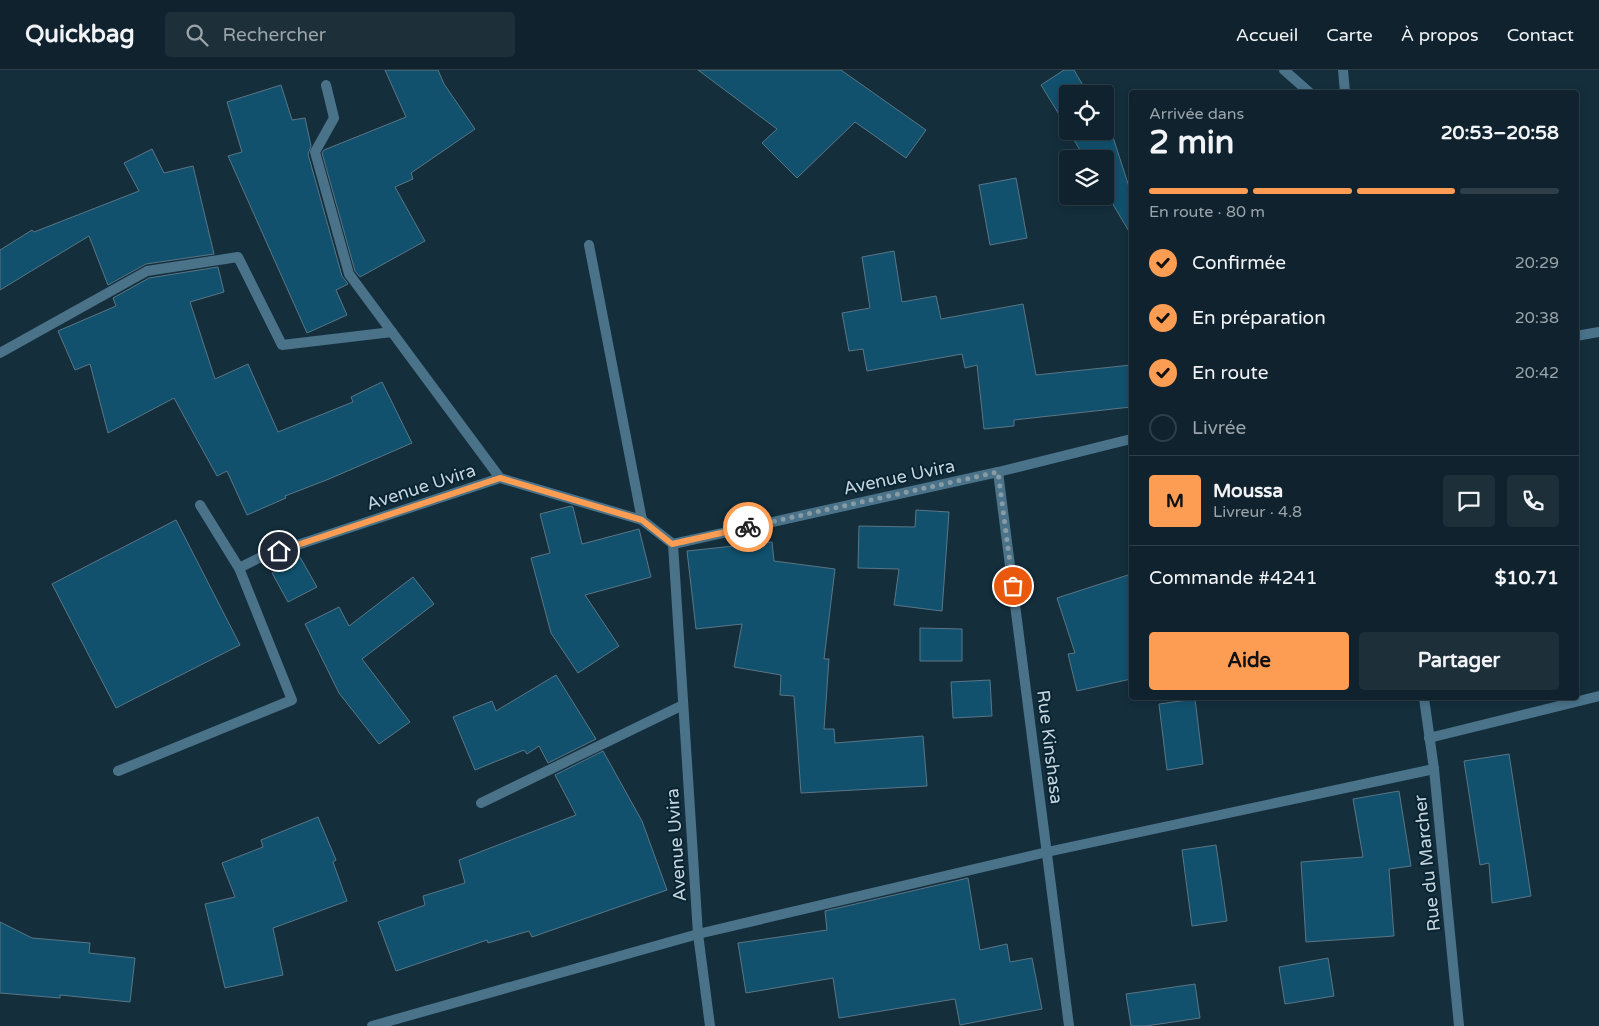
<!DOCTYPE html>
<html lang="fr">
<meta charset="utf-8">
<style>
:root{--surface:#0f222d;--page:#1d2f39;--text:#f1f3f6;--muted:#9ba4aa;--line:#2f3f49;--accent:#fc9d53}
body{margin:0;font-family:"Varela Round",sans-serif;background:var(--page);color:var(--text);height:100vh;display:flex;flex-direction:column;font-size:19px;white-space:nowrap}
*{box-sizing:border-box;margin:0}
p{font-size:16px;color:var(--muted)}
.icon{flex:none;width:28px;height:28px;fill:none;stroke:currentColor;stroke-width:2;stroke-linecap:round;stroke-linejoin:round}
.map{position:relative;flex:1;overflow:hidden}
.sheet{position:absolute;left:1129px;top:20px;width:450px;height:610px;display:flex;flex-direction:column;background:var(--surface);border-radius:5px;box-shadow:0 2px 8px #0003,0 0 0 1px var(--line)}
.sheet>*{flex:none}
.tools{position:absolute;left:1059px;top:15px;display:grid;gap:10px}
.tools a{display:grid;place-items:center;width:55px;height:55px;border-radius:5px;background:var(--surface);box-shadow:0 2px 8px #0003,0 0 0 1px var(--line);font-size:25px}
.pin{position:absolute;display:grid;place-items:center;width:42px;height:42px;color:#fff;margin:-21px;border:2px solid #fff;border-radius:50%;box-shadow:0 1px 5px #0007}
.courier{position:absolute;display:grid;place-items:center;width:50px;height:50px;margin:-25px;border:4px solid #fc9d53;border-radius:50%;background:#fff;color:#222;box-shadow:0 1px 6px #0007}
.headline em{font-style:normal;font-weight:700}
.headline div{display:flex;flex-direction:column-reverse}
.headline{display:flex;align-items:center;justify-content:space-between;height:85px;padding:0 20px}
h1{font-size:32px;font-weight:700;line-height:38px}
.bar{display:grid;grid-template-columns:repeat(4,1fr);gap:8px 5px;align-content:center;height:60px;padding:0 20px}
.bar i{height:6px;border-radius:4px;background:var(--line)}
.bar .on{background:var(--accent)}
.bar p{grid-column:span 4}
.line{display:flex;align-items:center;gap:12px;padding:0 20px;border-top:1px solid var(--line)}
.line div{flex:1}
.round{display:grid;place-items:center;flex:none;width:52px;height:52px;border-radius:5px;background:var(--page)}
ol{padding:0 20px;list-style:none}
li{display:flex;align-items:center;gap:15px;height:55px}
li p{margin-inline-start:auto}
li .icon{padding:5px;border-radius:50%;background:var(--accent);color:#111;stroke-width:4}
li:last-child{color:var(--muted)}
li i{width:28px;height:28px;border:2px solid var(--line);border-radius:50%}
.action{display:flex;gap:10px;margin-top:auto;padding:10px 20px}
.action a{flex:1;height:58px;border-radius:5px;background:var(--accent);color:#111;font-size:20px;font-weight:700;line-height:58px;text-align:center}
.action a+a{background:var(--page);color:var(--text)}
header{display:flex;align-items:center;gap:30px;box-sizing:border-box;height:70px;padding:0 25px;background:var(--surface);border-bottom:1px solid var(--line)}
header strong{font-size:24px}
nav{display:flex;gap:28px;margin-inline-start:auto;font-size:18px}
.search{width:350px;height:45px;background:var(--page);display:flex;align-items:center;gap:12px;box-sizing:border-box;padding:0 18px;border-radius:5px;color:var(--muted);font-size:19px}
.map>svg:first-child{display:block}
</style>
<header>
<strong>Quickbag</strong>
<div class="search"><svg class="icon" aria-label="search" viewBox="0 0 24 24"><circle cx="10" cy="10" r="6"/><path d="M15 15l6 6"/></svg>Rechercher</div>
<nav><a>Accueil</a><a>Carte</a><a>À propos</a><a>Contact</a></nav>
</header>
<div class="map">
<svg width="1599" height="956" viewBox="0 0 1599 956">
<rect width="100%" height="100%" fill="#142e3c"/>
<!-- building -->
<g fill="#11516e" stroke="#5a7686">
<polygon points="385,0 438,0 444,14 475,59 411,103 413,109 395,117 425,171 360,207 355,201 322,83 324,80 406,47"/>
<polygon points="698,0 841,0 926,60 906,88 855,52 797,108 762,73 777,59"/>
<polygon points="1064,0 1074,0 1088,24 1068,24 1068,59 1041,15"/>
<polygon points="281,15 292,50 305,48 311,76 308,84 342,206 348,214 336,220 347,245 307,263 228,86 242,82 227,32"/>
<polygon points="1105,53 1112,64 1131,123 1130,163 1105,121 1105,89 1085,89 1069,61 1105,61"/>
<polygon points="152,79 164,103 193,96 214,184 146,194 108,215 89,166 0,220 0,180 32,160 34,162 139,121 124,93"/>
<polygon points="1016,108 1027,168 990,175 979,115"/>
<polygon points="894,181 902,232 936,226 941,249 1023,234 1036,305 1131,295 1131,337 1014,350 1014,356 984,359 977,295 965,298 962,284 867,301 863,279 849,281 842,243 870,238 862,187"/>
<polygon points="218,197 224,222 190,232 215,309 248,294 278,362 353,332 351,327 382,312 412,373 329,409 285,426 286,428 247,445 227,401 217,406 174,328 108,363 90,294 75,300 58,261 116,236 113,228 149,208"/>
<polygon points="571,436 573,437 582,474 639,459 651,507 585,525 619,576 578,603 551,563 531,488 550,483 540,444"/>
<polygon points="916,440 949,442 942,541 894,535 899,499 858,498 859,456 915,457"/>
<polygon points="176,450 240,575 116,638 52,514"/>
<polygon points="772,472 774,491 835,499 824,589 829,589 824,659 834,659 835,673 923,666 927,716 801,723 794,626 780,625 781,605 734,597 742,554 696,559 687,481"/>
<polygon points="300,487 317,517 288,532 272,503"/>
<polygon points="1131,504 1131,609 1077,621 1068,584 1075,583 1057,528"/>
<polygon points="413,507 434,534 362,589 410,652 379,674 339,623 305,554 339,537 349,556"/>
<polygon points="920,558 962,559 962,591 920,591"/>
<polygon points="556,605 596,669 548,693 539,676 527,684 524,680 475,700 453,647 492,631 496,641"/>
<polygon points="990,610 992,646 953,648 951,612"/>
<polygon points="1195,629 1203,694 1167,700 1159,634"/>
<polygon points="603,681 642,751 667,820 532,867 529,861 488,873 487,870 396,901 378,852 425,835 423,826 465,813 459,790 576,745 555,705"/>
<polygon points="1509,684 1531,826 1492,833 1489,793 1480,795 1464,691"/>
<polygon points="1399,721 1411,796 1389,799 1394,866 1306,872 1301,792 1363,787 1353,729"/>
<polygon points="318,747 336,790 333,792 347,831 273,858 283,905 225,918 205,834 235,827 222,793 263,777 261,770"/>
<polygon points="1216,775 1227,851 1192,856 1182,780"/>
<polygon points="968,808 980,880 1007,874 1010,892 1032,888 1042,939 960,955 955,929 839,948 833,908 746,923 738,873 827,860 825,841"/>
<polygon points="0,852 32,868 90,873 89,883 135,888 130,932 60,925 60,928 0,923"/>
<polygon points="1328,888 1334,926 1285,934 1279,897"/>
<polygon points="1195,914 1200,948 1146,956 1131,956 1126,924"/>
</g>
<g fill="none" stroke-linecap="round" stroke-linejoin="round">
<!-- service -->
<g stroke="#4a738a" stroke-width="10">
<polyline points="326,15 334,48 315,82 349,204 500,408"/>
<polyline points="589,175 642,450"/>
<polyline points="0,283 147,201 238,187 282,275 392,262"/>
<polyline points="239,498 261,487"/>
<polyline points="118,701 292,630 239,498 200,435"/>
<polyline points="481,733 683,635"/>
</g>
<!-- minor -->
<g stroke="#4a738a" stroke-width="10">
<polyline points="1284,0 1309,22"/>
<polyline points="1343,0 1345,22"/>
<polyline points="1576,266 1599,262"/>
<polyline points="998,402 1069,956"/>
<polyline points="673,474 698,864 710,956"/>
<polyline points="261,487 500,408 642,450 673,474 998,402 1131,369"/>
<polyline points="1424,628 1434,699 1459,956"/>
<polyline points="1429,668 1599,626"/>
<polyline points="372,956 698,864 1047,782 1434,699"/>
</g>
</g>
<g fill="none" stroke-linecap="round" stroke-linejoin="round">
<!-- done -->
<polyline stroke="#879ba5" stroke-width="5" stroke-dasharray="0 9" points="748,457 998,402 1013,516"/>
<!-- route -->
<polyline stroke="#fc9d53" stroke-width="6" points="279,481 500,408 642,450 672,474 748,457"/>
</g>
<g text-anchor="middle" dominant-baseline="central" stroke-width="4" stroke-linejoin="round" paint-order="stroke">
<!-- street labels -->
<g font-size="18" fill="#c5d5de" stroke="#092432">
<text transform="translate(899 407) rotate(-12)">Avenue Uvira</text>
<text transform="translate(421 417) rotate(-18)">Avenue Uvira</text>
<text transform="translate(1050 677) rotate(83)">Rue Kinshasa</text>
<text transform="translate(676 775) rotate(-94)">Avenue Uvira</text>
<text transform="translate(1427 793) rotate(-96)">Rue du Marcher</text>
</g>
</g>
</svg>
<div class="tools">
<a><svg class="icon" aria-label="locate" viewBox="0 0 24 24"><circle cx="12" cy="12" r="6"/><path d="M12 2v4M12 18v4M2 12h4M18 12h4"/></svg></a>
<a><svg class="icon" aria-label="layers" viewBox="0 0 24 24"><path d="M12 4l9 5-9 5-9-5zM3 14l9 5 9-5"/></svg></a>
</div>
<div class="pin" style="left:1013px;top:516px;background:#ea580c"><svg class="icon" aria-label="bag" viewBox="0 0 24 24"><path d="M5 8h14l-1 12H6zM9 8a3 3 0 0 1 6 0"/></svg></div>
<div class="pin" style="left:279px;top:481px;background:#1f2937"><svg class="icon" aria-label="home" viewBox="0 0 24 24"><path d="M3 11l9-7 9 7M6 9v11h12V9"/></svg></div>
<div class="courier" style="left:748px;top:457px"><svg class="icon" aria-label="bike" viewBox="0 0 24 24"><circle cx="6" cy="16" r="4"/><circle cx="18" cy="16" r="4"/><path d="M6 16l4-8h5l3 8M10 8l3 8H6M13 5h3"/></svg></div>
<section class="sheet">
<div class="headline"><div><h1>2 min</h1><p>Arrivée dans</p></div><em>20:53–20:58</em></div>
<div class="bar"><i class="on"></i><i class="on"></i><i class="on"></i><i></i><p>En route · 80 m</p></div>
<ol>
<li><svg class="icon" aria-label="check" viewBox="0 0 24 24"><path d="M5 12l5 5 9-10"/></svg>Confirmée<p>20:29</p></li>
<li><svg class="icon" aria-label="check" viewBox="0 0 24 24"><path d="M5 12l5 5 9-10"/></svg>En préparation<p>20:38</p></li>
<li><svg class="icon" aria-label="check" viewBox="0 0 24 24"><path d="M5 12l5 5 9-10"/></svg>En route<p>20:42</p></li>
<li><i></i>Livrée</li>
</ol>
<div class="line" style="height:90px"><b class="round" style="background:var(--accent);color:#111">M</b><div><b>Moussa</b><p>Livreur · 4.8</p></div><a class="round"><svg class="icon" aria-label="chat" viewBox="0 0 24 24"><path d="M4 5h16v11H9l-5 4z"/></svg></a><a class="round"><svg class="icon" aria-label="phone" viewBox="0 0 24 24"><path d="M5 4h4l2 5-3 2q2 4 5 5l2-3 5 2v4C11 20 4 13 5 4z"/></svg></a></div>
<div class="line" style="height:65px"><div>Commande #4241</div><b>$10.71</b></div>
<div class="action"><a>Aide</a><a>Partager</a></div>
</section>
</div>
